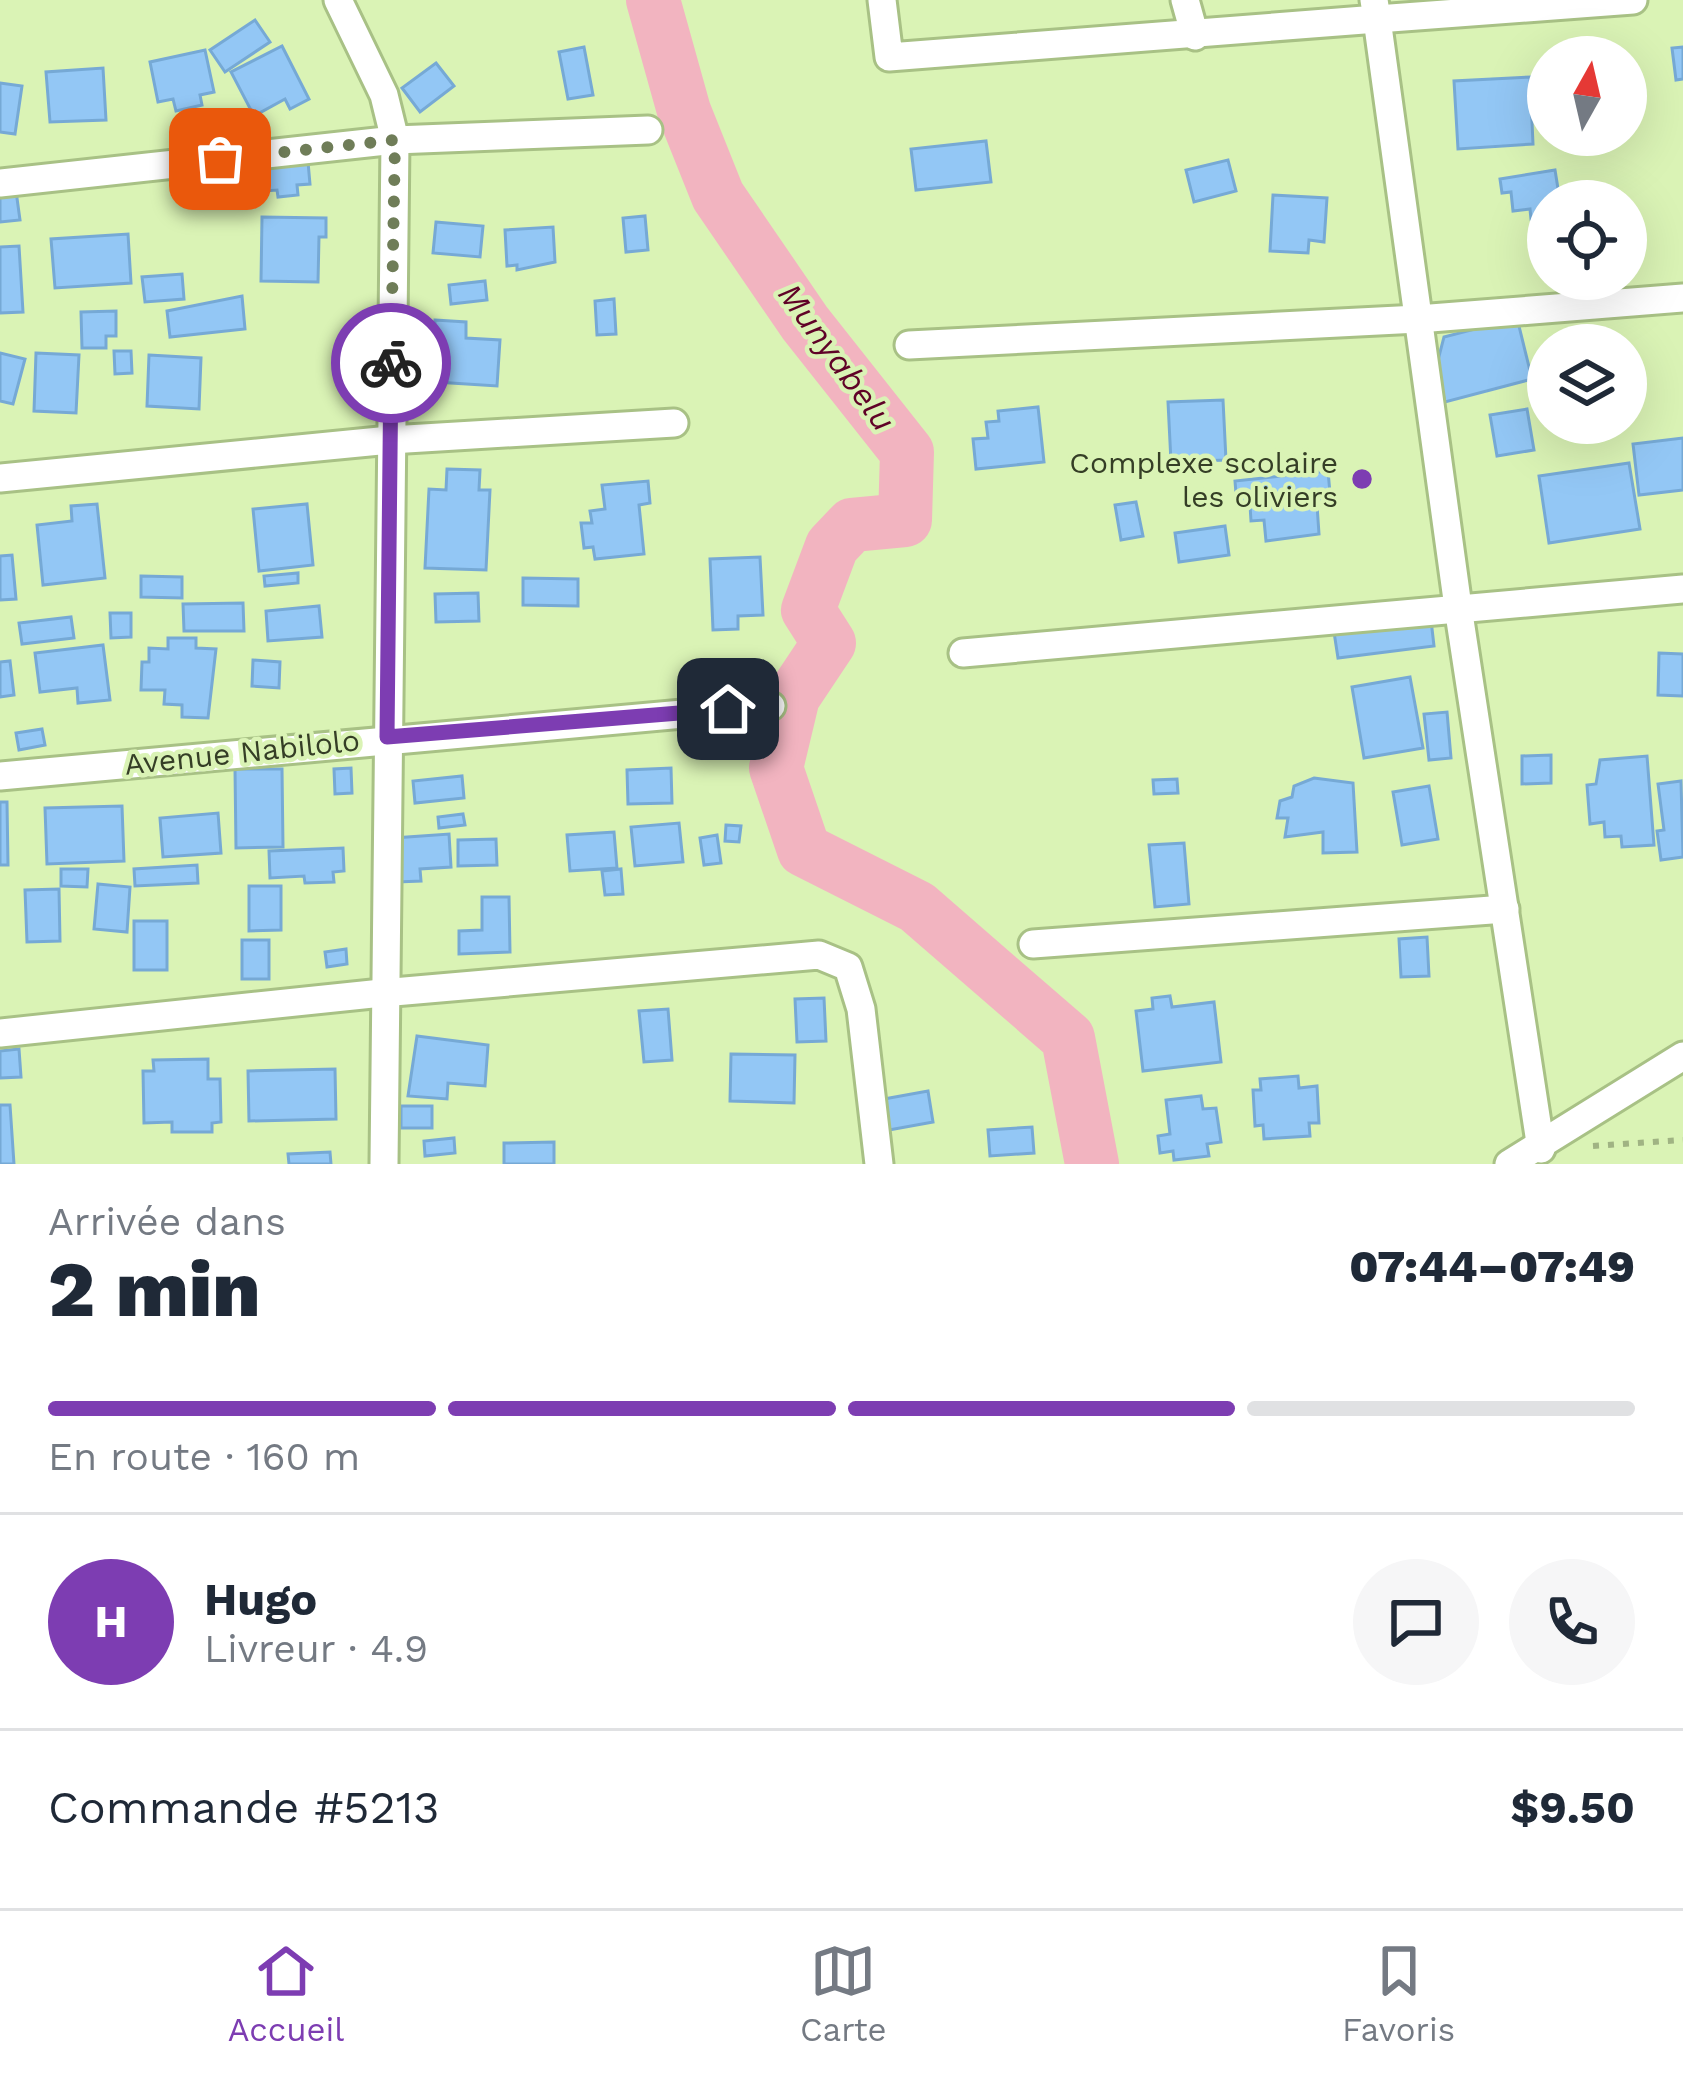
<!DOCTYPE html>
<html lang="fr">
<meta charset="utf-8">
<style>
:root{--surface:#fff;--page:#f6f6f7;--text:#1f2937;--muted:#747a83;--line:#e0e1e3;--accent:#7d3db2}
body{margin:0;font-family:"Work Sans",sans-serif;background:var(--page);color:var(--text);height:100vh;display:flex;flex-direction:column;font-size:45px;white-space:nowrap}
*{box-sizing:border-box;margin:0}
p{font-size:39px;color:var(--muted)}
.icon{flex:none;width:66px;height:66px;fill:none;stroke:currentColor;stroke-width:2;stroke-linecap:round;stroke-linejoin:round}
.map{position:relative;height:1164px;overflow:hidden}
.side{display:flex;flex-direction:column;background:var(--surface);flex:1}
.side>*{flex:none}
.needle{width:78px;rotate:8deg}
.controls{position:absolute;left:1527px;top:36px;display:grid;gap:24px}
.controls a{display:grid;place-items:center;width:120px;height:120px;border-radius:50%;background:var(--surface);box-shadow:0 12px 48px #0002;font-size:60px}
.pin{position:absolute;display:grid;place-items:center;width:102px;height:102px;color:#fff;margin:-51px;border-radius:24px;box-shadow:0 6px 18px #0006}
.courier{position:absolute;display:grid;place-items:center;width:120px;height:120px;margin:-60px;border:9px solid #7d3db2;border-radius:50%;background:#fff;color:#222;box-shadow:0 3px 15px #0007}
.headline em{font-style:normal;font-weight:800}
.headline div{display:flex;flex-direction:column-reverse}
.headline{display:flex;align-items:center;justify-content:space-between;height:204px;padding:0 48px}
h1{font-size:78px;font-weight:800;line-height:90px}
.bar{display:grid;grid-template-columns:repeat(4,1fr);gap:18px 12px;align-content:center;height:144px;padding:0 48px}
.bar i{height:15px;border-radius:9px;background:var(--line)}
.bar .current{background:var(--accent)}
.bar p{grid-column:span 4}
.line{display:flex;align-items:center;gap:30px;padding:0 48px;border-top:3px solid var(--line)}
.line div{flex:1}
.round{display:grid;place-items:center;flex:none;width:126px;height:126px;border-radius:63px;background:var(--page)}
.tab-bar{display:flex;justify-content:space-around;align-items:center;height:168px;border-top:3px solid var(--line);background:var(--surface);font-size:33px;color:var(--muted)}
.tab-bar a{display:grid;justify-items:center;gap:6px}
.tab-bar .current{color:var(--accent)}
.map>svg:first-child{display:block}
</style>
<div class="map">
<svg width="1683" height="1164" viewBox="0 0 1683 1164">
<rect width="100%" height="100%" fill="#daf3b5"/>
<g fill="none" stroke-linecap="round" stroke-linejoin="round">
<!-- river -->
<polyline stroke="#f2b4c0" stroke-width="54" points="653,0 684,111 718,196 805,323 907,452 905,520 852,525 832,546 808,610 829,643 793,697 776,768 804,850 917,907 1068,1038 1092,1164"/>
</g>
<!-- building -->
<g fill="#93c7f5" stroke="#76a9d5" stroke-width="3">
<polygon points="255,20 270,42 225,72 210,50"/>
<polygon points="282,46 309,99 290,109 285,99 254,116 231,72"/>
<polygon points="584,47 593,95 568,99 559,52"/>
<polygon points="1683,47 1683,79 1676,80 1672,48"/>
<polygon points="205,50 214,92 200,95 202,105 176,111 173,99 158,102 150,62"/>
<polygon points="436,63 454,86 420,112 402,88"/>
<polygon points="103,68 106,120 50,122 46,72"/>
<polygon points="1530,77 1533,144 1458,149 1454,81"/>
<polygon points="0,83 22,86 15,134 0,132"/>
<polygon points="986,141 991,182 916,190 911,149"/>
<polygon points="1228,160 1236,191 1194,202 1186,170"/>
<polygon points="308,162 310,184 297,185 298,195 278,197 277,190 265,191 263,167"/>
<polygon points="1555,170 1560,201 1548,201 1548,217 1531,219 1530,209 1513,211 1511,192 1502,193 1500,179"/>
<polygon points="16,191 20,220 0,222 0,192"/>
<polygon points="1273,195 1327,198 1324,242 1309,240 1308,253 1270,251"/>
<polygon points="645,216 648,250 626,252 623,218"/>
<polygon points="262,217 326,218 326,237 319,237 318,282 261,281"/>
<polygon points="436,222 483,226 480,257 433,253"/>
<polygon points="553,227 555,262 517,270 517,265 507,266 505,230"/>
<polygon points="128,234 131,283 55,288 51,239"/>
<polygon points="19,246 23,312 0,313 0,247"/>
<polygon points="182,274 184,299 145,302 142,277"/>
<polygon points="485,281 487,300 451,304 449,285"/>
<polygon points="242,296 245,329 170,337 167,311"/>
<polygon points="614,299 616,334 597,335 595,301"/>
<polygon points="116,311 116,336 106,336 106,348 82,348 81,312"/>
<polygon points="1517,318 1532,379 1445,402 1436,368 1444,337"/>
<polygon points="435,320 466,322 466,338 500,340 497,386 436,382 437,366 425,365 427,327 435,328"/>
<polygon points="114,351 131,351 132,373 115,374"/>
<polygon points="0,353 25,359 13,404 0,401"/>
<polygon points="36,353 79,355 76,413 34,411"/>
<polygon points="149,355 201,358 199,409 147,406"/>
<polygon points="1223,400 1226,460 1171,462 1168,402"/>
<polygon points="1038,407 1044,462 976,469 973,439 988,438 986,422 999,421 998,411"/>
<polygon points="1527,409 1534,450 1497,456 1490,415"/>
<polygon points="1556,423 1612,423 1558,433"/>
<polygon points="1683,438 1683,490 1639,495 1633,444"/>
<polygon points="1629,463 1640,529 1549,543 1539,476"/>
<polygon points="447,469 480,470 479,490 490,490 486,570 425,568 429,489 446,490"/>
<polygon points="1328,471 1331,504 1317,505 1319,534 1266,541 1264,520 1251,521 1250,505 1237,506 1235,481"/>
<polygon points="648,481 650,503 639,505 644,554 595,559 593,547 584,548 581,523 592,523 590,511 605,509 602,485"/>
<polygon points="1136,502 1143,536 1121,540 1115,505"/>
<polygon points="97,504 105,578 43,585 37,525 72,521 71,506"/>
<polygon points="307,504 313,565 259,571 253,509"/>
<polygon points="1225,526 1229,555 1179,562 1175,533"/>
<polygon points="12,555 16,599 0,600 0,556"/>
<polygon points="760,557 763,615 738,616 738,629 713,630 710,559"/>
<polygon points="298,573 298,583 265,586 264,576"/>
<polygon points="141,576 182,577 182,598 141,597"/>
<polygon points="523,578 578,579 578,606 523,605"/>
<polygon points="478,593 479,621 436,622 435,594"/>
<polygon points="243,603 244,631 184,631 183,604"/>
<polygon points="319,606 322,637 268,641 266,611"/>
<polygon points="110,613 131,613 131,637 111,638"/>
<polygon points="71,617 74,638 22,644 19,623"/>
<polygon points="1431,620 1434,646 1338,658 1334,632"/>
<polygon points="168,638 196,638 196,648 216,649 208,718 182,717 182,705 164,704 165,690 141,690 142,662 149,662 149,648 168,649"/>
<polygon points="103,645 110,700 78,703 77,688 40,692 35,653"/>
<polygon points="1659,653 1683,654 1683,696 1658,695"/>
<polygon points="253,660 280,662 279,688 252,686"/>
<polygon points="10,661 14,695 0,697 0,662"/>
<polygon points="1410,677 1423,748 1364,758 1352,687"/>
<polygon points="1447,712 1451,758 1429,760 1424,714"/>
<polygon points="42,729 45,745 19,750 16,733"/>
<polygon points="1551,755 1551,783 1522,784 1522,756"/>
<polygon points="1647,756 1654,845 1622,847 1621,836 1605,837 1604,822 1590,824 1587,785 1596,784 1600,760"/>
<polygon points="351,768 352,793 335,794 334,769"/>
<polygon points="671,768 672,803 628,804 627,770"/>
<polygon points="235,769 282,769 283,847 236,848"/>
<polygon points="462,776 464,798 415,803 413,781"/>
<polygon points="1314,778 1353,783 1357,852 1323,853 1323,832 1285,837 1288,818 1277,818 1280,801 1292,797 1294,786"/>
<polygon points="1177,779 1178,793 1154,794 1153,780"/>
<polygon points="1681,781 1683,857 1661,860 1657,831 1664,830 1658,784"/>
<polygon points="1429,786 1438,839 1402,845 1393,792"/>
<polygon points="0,802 7,802 8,865 0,865"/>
<polygon points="122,806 124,861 47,864 45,808"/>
<polygon points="218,813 221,853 163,857 160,818"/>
<polygon points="463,814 465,825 439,828 438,817"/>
<polygon points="679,823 683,862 635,866 631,827"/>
<polygon points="726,825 741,826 739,842 725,841"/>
<polygon points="614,832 617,868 570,871 567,835"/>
<polygon points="449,834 451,867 420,869 421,881 397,882 394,838"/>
<polygon points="717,835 721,863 704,865 700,838"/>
<polygon points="496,839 497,865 458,866 458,840"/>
<polygon points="1184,843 1189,904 1155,907 1149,845"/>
<polygon points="343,848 344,871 333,872 334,882 305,883 304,876 270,878 269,851"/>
<polygon points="197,865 198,883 135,886 134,869"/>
<polygon points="61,869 88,869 87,887 61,886"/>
<polygon points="621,869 623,894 605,895 602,871"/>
<polygon points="98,884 130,887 127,932 94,929"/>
<polygon points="249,886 281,886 281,930 249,931"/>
<polygon points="59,889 60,941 27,942 25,890"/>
<polygon points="482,897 509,897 510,952 459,954 459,931 482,930"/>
<rect x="134" y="921" width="33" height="49"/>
<polygon points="1427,937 1429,976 1401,977 1399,939"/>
<rect x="242" y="940" width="27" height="39"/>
<polygon points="346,949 347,964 327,967 325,952"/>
<polygon points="1170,996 1172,1007 1214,1002 1221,1062 1143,1071 1136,1011 1153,1009 1152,998"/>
<polygon points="824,998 826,1041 797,1042 795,999"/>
<polygon points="668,1009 672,1060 644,1062 639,1011"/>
<polygon points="417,1036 488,1045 485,1086 448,1083 447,1099 408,1096"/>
<polygon points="19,1049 21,1077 0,1078 0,1051"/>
<polygon points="731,1054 795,1055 794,1103 730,1101"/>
<polygon points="208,1059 208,1079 220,1079 221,1122 212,1123 212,1132 172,1132 172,1122 144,1123 143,1071 154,1071 153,1060"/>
<polygon points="335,1069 336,1119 249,1121 248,1071"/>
<polygon points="1298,1076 1299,1088 1317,1086 1319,1123 1309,1123 1310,1136 1264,1139 1263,1125 1255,1126 1253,1090 1261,1090 1260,1079"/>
<polygon points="928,1091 933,1122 889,1130 884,1099"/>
<polygon points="1201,1096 1203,1109 1216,1108 1221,1142 1207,1144 1209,1156 1174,1160 1173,1151 1160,1153 1158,1136 1170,1134 1166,1100"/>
<polygon points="0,1105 10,1105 14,1164 0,1164"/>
<rect x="401" y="1106" width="31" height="22"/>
<polygon points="1032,1127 1034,1153 990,1156 988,1130"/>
<polygon points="454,1138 455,1153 425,1156 424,1141"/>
<polygon points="554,1142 554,1164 504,1164 504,1143"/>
<polygon points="330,1152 331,1164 289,1164 288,1154"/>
</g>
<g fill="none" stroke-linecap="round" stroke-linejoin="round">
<!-- minor casing -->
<g stroke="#a8c185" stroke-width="33">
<g id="minor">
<polyline points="338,0 384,95 395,140 384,1164"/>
<polyline points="882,0 889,57 1377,19 1374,0"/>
<polyline points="1185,0 1195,36"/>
<polyline points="0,183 395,140 648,130"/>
<polyline points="909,345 1418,319 1683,298"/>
<polyline points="0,478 390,440 674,423"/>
<polyline points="963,653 1683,589"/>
<polyline points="0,776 771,706"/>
<polyline points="1033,944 1505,909"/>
<polyline points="0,1033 382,993 819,955 848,967 861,1009 879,1164"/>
<polyline points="1541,1149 1458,607 1377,19 1633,0"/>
<polyline points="1509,1164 1683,1056"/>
</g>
</g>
<!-- path -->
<polyline stroke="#a0b383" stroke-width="6" stroke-dasharray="6 9" stroke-linecap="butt" points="1593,1146 1683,1140"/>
<!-- minor -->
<use href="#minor" stroke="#fff" stroke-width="27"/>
</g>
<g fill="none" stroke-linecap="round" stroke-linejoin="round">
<!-- done -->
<polyline stroke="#6f7d58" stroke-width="12" stroke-dasharray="0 21.6" points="220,159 395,140 391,363"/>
<!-- route -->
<polyline stroke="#7d3db2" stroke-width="15" points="391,363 387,737 728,709"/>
</g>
<!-- markers -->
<circle fill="#7d3db2" stroke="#daf3b5" stroke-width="4.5" cx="1362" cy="479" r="12"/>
<g text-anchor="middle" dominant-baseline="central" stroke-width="9" stroke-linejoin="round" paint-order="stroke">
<!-- poi labels -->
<g font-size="30" fill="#353e26" stroke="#daf3b5" text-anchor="end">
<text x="1338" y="462">Complexe scolaire<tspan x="1338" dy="34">les oliviers</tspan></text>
</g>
<!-- street labels -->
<g font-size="30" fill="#353e26" stroke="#daf3b5">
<text transform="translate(242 752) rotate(-6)">Avenue Nabilolo</text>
</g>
<!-- water labels -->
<g font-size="33" font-style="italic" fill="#5f0227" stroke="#daf3b5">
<text transform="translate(837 357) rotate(54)">Munyabelu</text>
</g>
</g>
</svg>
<div class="controls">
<a><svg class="needle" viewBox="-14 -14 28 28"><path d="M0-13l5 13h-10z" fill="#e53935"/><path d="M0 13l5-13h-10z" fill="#747a83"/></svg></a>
<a><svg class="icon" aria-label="locate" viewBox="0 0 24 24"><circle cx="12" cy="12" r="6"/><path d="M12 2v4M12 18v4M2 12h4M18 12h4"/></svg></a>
<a><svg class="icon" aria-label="layers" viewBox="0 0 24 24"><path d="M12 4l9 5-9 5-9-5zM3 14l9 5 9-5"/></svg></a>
</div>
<div class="pin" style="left:220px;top:159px;background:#ea580c"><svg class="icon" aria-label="bag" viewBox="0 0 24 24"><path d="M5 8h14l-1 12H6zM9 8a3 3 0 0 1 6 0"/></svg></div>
<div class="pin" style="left:728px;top:709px;background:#1f2937"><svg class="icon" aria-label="home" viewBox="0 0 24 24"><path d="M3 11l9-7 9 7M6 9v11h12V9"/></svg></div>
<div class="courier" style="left:391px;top:363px"><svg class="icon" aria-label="bike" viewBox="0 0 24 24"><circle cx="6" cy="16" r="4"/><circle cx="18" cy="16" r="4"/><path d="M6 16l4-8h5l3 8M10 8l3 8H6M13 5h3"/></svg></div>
</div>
<section class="side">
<div class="headline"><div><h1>2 min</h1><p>Arrivée dans</p></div><em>07:44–07:49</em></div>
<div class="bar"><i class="current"></i><i class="current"></i><i class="current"></i><i></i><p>En route · 160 m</p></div>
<div class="line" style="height:216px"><b class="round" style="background:var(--accent);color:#fff">H</b><div><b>Hugo</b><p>Livreur · 4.9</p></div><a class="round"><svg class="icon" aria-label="chat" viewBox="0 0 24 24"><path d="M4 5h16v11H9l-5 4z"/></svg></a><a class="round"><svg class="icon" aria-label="phone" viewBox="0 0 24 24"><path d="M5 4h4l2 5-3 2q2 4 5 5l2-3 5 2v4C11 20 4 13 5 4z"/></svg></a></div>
<div class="line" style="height:156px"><div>Commande #5213</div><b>$9.50</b></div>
</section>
<nav class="tab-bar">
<a class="current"><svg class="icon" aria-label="home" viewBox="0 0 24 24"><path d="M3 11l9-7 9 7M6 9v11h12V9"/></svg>Accueil</a>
<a><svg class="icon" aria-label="map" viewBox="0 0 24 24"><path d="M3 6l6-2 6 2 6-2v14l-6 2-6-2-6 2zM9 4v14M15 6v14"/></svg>Carte</a>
<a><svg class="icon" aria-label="saved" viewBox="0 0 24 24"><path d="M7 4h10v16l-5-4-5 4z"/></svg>Favoris</a>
</nav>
